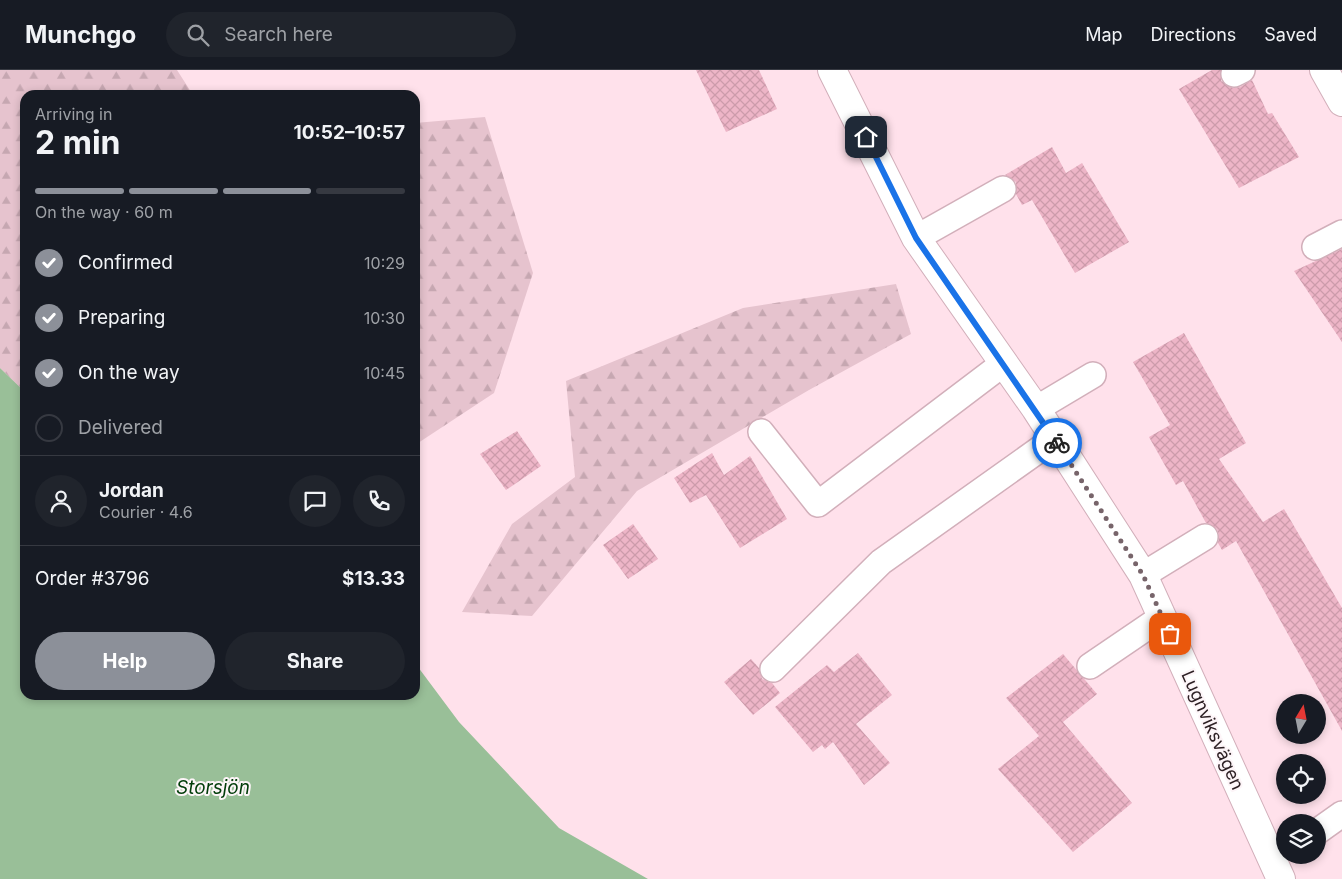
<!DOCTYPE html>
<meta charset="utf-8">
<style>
:root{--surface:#171b24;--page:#20242c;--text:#f1f3f6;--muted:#9ea1a6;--line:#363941;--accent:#8c9099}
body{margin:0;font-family:Inter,sans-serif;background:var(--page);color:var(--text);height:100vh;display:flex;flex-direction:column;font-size:19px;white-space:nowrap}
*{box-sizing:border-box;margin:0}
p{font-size:16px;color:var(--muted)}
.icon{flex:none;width:28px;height:28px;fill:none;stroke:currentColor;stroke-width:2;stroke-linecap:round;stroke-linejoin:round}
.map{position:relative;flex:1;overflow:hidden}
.panel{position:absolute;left:20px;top:20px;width:400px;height:610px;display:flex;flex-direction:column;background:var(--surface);border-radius:15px;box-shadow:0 2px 8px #0003}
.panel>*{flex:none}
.needle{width:32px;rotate:10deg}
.buttons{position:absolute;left:1276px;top:624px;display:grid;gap:10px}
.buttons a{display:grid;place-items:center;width:50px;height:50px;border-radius:50%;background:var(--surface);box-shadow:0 2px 8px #0003;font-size:25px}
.pin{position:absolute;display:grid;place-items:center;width:42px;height:42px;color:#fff;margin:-21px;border-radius:10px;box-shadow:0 2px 8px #0006}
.courier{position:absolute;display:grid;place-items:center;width:50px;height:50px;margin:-25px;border:4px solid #1a73e8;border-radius:50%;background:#fff;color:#222;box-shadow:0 1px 6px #0007}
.overview em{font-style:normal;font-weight:700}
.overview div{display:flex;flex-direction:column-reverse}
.overview{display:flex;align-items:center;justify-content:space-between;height:85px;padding:0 15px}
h1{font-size:32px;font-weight:700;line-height:38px}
.bar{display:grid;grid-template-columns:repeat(4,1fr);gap:8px 5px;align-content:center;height:60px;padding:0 15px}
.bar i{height:6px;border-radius:4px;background:var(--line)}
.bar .on{background:var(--accent)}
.bar p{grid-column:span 4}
.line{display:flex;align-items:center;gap:12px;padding:0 15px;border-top:1px solid var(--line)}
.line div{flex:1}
.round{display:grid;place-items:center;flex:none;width:52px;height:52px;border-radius:26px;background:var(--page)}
ol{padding:0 15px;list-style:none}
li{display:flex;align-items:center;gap:15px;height:55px}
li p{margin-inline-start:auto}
li .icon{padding:5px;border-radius:50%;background:var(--accent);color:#fff;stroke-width:4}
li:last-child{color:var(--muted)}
li i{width:28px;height:28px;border:2px solid var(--line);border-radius:50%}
.button{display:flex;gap:10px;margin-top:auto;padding:10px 15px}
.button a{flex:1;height:58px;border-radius:30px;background:var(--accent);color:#fff;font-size:20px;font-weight:700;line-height:58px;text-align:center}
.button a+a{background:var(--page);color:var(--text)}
header{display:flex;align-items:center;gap:30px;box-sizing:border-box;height:70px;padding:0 25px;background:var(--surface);border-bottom:1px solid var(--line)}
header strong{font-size:24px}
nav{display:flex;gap:28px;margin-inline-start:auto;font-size:18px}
.search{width:350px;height:45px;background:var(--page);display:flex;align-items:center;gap:12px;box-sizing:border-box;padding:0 18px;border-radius:28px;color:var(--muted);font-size:19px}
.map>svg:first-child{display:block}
</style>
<header>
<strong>Munchgo</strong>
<div class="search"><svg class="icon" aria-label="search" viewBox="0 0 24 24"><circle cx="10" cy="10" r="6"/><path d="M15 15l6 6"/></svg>Search here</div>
<nav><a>Map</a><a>Directions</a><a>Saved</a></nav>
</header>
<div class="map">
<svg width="1342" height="809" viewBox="0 0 1342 809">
<defs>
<pattern id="forest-firs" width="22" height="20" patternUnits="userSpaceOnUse" patternTransform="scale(1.25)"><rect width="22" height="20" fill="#e6c3ce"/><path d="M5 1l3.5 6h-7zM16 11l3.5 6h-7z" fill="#c6a7b1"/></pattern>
<pattern id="building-cross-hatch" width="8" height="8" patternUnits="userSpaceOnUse" patternTransform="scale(1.25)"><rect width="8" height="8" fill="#edb5c7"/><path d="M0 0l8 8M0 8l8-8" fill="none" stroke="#cc9bab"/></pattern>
</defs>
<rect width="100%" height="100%" fill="#ffe1eb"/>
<!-- forest -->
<g fill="url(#forest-firs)">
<polygon points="0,0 177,0 193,25 25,25 25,322 0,298"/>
<polygon points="485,47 533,203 494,323 415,375 415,53"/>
<polygon points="896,214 911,264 809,320 637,421 532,546 462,542 512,454 575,407 566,311 743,238"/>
</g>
<!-- water -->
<polygon fill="#99bf98" points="0,298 25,322 25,625 415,625 415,593 459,652 559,758 648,809 0,809"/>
<!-- building -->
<g fill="url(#building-cross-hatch)">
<polygon points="696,0 759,0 777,39 726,62"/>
<polygon points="1212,0 1221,0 1221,11 1233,18 1240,17 1252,10 1268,44 1272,43 1299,87 1239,118 1179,19"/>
<polygon points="1052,77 1066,103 1082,93 1129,172 1075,203 1032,130 1022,135 1016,124 1016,112 1005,105"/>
<polygon points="1342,179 1342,272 1294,201"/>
<polygon points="1184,263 1246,373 1219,389 1263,452 1284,439 1342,538 1342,661 1236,471 1222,480 1218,473 1219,466 1217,459 1206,453 1183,411 1176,415 1149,367 1170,355 1133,292"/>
<polygon points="517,361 541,396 506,420 480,384"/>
<polygon points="712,383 724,405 750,386 787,449 740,478 706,425 690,433 674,408"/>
<polygon points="633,454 658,489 628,509 603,475"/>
<polygon points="858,583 892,625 856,654 890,693 864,715 833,672 825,679 822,675 813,682 775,637 827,595 834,602"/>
<polygon points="1063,584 1097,624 1063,652 1132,733 1073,782 998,699 1039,666 1006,628"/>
<polygon points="751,589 759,598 762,609 772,613 780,623 753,645 724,612"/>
</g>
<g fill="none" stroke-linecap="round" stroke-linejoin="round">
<!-- lane casing -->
<g stroke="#d2afba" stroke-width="28">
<g id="lane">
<polyline points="1234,4 1242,0"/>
<polyline points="916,168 1003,119"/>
<polyline points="1315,177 1342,163"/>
<polyline points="1036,339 1093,305"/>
<polyline points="761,362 818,434 1004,293"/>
<polyline points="1143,505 1205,467"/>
<polyline points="1090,596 1162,547"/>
<polyline points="773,599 881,492 1054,369"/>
<polyline points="1318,761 1342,744"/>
</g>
</g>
<!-- street casing -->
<g stroke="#d2afba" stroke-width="30">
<g id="street">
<polyline points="832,0 916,168 1036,339 1143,505 1281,809"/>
<polyline points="1324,0 1342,32"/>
</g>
</g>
<!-- lane -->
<use href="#lane" stroke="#fff" stroke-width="25"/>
<!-- street -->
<use href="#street" stroke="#fff" stroke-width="28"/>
</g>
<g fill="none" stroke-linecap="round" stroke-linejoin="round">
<!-- done -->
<polyline stroke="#77646a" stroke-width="5" stroke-dasharray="0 9" points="1057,373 1143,505 1170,564"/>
<!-- route -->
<polyline stroke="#1a73e8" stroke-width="6" points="866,67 916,168 1057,373"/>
</g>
<g text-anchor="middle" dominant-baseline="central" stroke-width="4" stroke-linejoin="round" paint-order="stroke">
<!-- street labels -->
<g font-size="18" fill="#2e2125" stroke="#fdf5f8">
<text transform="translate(1213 660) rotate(66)">Lugnviksvägen</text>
</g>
<!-- water labels -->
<g font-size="19" font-style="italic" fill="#013d09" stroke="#fdf5f8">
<text x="213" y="717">Storsjön</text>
</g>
</g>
</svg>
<div class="buttons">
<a><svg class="needle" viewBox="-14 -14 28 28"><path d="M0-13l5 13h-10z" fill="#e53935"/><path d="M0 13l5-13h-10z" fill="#9ea1a6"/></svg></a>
<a><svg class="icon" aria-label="locate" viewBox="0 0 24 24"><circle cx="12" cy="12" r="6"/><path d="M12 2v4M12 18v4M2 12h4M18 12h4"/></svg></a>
<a><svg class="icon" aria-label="layers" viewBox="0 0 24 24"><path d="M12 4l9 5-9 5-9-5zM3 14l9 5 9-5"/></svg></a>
</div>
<div class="pin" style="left:1170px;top:564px;background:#ea580c"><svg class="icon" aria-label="bag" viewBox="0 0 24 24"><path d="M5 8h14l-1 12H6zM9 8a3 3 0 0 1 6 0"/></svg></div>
<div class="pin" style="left:866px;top:67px;background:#1f2937"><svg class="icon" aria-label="home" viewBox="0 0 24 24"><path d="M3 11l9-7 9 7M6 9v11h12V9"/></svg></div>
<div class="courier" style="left:1057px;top:373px"><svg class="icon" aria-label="bike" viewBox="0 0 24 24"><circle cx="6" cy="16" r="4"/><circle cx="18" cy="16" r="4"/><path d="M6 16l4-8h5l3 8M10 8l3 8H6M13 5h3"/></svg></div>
<section class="panel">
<div class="overview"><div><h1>2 min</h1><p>Arriving in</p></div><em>10:52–10:57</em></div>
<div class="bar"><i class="on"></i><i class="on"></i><i class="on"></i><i></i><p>On the way · 60 m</p></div>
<ol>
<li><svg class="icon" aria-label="check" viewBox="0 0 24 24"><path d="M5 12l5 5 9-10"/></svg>Confirmed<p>10:29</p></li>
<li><svg class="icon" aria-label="check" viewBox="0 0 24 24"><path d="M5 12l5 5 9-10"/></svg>Preparing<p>10:30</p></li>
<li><svg class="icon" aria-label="check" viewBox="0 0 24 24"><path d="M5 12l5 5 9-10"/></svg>On the way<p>10:45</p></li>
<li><i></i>Delivered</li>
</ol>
<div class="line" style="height:90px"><a class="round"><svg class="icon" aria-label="person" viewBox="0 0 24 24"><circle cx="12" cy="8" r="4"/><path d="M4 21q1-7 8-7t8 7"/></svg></a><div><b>Jordan</b><p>Courier · 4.6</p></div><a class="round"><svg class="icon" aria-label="chat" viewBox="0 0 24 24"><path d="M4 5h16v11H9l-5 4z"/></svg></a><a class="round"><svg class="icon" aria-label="phone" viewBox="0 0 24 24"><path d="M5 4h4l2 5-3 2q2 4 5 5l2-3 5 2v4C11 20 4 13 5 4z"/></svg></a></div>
<div class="line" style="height:65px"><div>Order #3796</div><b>$13.33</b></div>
<div class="button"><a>Help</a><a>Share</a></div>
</section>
</div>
